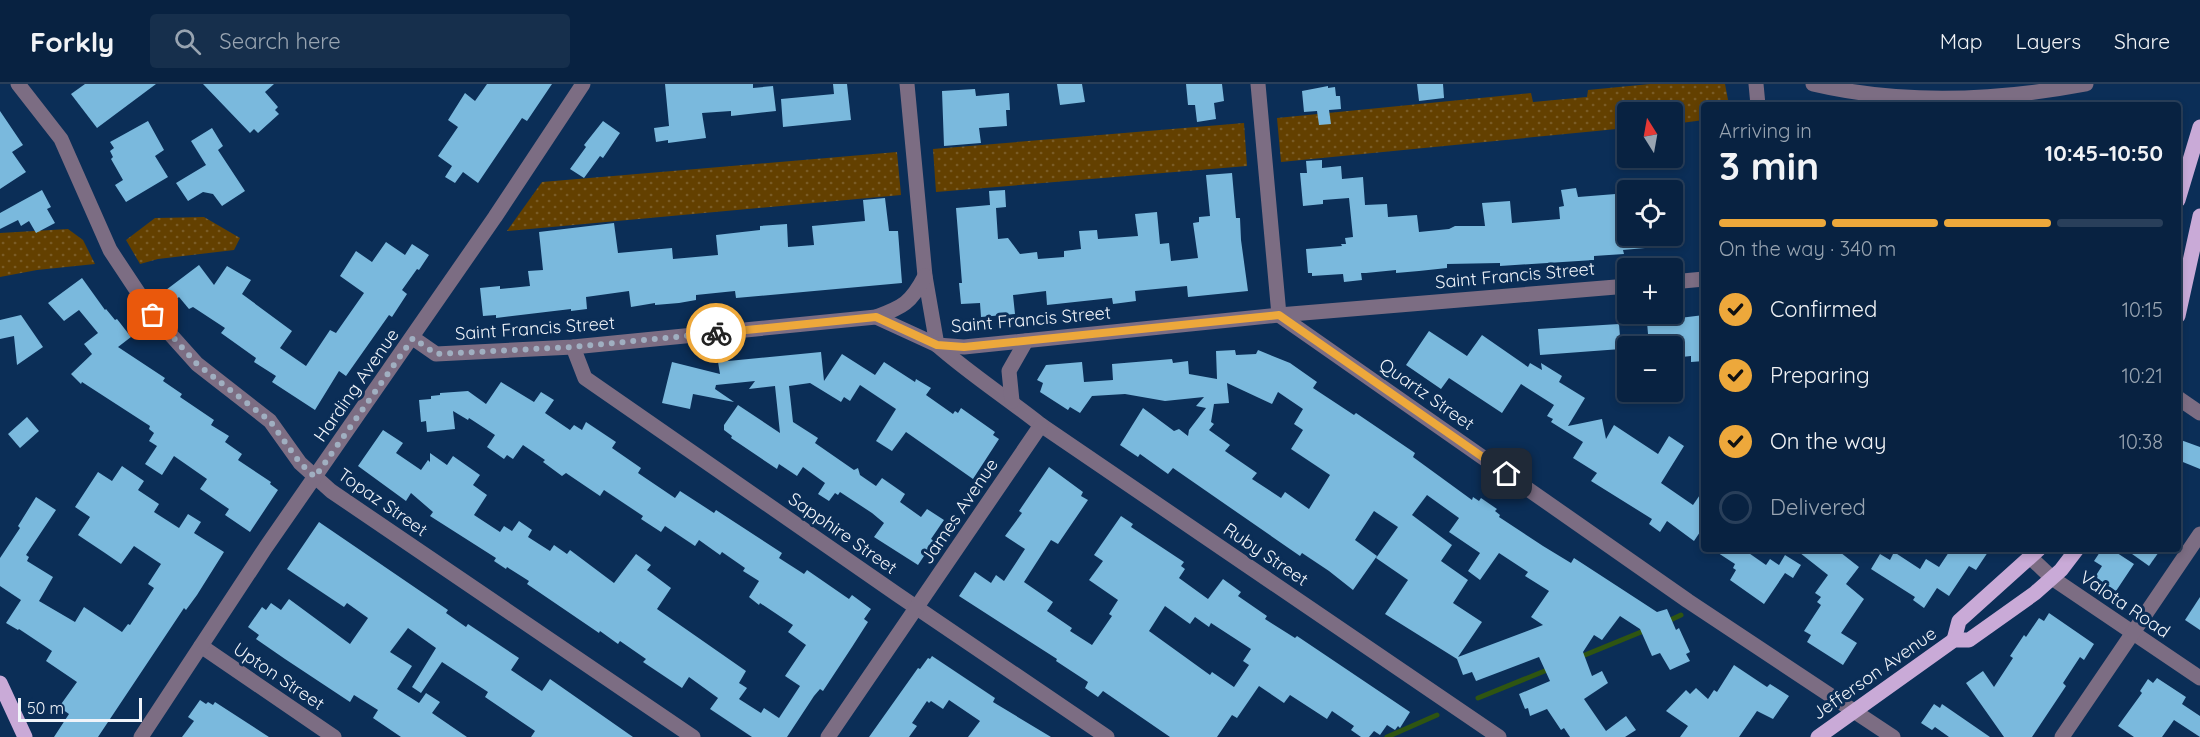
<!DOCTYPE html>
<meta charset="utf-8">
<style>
:root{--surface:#082241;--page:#162f4c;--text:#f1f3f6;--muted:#98a4b1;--line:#293f5a;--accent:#eda83b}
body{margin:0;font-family:Quicksand,sans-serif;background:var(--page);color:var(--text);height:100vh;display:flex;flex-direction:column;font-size:22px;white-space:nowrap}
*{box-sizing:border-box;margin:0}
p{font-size:20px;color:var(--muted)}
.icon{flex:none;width:33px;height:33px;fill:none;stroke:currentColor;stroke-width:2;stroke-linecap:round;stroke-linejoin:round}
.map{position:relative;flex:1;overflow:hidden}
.sheet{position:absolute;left:1701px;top:18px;width:480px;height:450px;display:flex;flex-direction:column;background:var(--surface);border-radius:6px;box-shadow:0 3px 9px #0003,0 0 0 2px var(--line)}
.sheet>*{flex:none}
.needle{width:39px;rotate:349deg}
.controls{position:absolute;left:1617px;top:18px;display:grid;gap:12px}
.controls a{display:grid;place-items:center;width:66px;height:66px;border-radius:6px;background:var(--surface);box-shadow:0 3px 9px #0003,0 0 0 2px var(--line);font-size:30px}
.scale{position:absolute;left:18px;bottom:15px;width:124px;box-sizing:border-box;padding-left:6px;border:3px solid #f0f4fa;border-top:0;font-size:16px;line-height:21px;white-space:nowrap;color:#f0f4fa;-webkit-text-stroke:4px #0b2e57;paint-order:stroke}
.pin{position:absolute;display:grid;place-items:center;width:51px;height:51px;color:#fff;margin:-26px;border-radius:12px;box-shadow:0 3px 9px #0006}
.courier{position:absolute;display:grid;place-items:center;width:60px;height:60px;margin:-30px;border:4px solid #eda83b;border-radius:50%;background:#fff;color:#222;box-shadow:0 2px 8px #0007}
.head em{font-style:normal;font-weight:700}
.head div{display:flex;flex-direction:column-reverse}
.head{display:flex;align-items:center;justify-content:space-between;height:102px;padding:0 18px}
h1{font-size:39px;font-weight:700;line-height:45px}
.bar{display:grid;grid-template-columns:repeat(4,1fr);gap:9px 6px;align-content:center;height:72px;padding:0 18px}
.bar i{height:8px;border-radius:4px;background:var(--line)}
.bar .active{background:var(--accent)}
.bar p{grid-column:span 4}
ol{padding:0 18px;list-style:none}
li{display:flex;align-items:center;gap:18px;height:66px}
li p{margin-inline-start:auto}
li .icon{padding:6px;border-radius:50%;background:var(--accent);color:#111;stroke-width:4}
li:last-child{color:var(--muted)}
li i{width:33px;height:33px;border:3px solid var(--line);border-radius:50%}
header{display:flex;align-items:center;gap:36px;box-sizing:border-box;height:84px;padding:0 30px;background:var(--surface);border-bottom:2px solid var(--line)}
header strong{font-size:28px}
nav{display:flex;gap:33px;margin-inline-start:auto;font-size:21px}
.search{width:420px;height:54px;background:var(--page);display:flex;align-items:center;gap:15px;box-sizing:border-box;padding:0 21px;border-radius:6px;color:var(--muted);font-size:22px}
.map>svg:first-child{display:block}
</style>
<header>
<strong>Forkly</strong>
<div class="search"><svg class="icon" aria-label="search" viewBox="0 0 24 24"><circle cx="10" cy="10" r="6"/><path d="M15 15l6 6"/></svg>Search here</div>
<nav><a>Map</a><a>Layers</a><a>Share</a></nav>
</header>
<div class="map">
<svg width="2200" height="653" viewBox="0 0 2200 653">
<defs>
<pattern id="grass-dots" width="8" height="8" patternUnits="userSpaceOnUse" patternTransform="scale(1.5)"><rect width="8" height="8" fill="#634000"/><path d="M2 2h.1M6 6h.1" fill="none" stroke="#7a5c26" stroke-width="1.8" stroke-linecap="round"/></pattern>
</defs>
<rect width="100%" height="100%" fill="#0b2e57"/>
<!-- grass -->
<g fill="url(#grass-dots)">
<polygon points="1650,0 1725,0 1729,21 1704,21 1704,36 1673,40 1672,28 1628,28 1627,44 1281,78 1277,34 1531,9 1533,18 1587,13 1588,6"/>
<polygon points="1244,39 1247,82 936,108 933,65"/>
<polygon points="897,68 901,111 507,147 542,98"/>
<polygon points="204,133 240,154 234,166 158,175 140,180 126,156 155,134"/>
<polygon points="68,145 83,156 95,180 37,186 0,193 0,149"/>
</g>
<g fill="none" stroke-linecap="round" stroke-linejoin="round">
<!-- stream -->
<g stroke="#2f5511" stroke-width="5">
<polyline points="1666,538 1681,531"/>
<polyline points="1580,573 1646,546"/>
<polyline points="1478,614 1552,584"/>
<polyline points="1387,653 1437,631"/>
</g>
</g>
<!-- building -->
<g fill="#7ab9dd" fill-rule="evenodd">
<polygon points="85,0 156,0 97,44 71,10"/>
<polygon points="203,0 274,0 265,8 278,23 275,26 279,30 258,49 254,45 250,49"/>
<polygon points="487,0 552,0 527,37 522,34 478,99 463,88 455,99 445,93 452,82 438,72 458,43 448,36 465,9 475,17"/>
<polygon points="665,0 753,0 753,4 773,2 776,27 731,32 731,27 702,29 706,54 668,59 668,56 656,58 654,44 669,42"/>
<polygon points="833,0 847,0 851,36 783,43 781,15 834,10"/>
<polygon points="1057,0 1082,0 1085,18 1060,21"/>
<polygon points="1186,0 1222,0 1224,17 1214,19 1216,35 1197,38 1195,21 1188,21"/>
<polygon points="1417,0 1443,0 1444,14 1419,17"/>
<polygon points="1328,2 1328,4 1335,3 1336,12 1340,12 1341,25 1329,26 1331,40 1319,41 1317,27 1304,28 1302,7"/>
<polygon points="975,5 976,12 1009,9 1010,26 1006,26 1007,42 979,44 981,59 944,62 942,7"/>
<polygon points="0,27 23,61 12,68 26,88 0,105"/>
<polygon points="148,37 164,66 155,72 168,93 126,118 115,101 123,96 111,75 113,73 110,67 114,64 110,58"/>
<polygon points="603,37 620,49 603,74 600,72 584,94 570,85 586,63 584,61"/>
<polygon points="212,44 223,62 218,66 245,107 222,122 213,110 203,108 188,117 176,99 206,81 191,57"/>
<polygon points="1322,76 1322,84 1341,82 1342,95 1363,93 1365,121 1387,120 1388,133 1417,131 1419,148 1449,145 1455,142 1485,142 1482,119 1510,117 1512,139 1560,135 1559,123 1564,122 1561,106 1576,104 1578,113 1628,109 1628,126 1623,126 1625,152 1677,152 1678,161 1623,166 1624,170 1594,172 1594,176 1500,182 1500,179 1447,180 1447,184 1419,187 1396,189 1396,186 1366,189 1361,189 1362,196 1344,198 1343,190 1312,192 1312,189 1308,189 1306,165 1342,162 1341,160 1346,160 1345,154 1353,153 1349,114 1323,116 1323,120 1303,122 1300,89 1307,89 1306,77"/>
<polygon points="1232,89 1236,134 1240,134 1241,156 1248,207 1188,213 1187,202 1135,207 1136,217 1113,220 1112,214 1047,221 1046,207 1013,211 1015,230 981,233 980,219 961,220 959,199 962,199 956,124 990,121 989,107 1005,106 1006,123 996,124 998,155 1008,154 1020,170 1037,168 1038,175 1064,173 1064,167 1081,165 1079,147 1097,146 1098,155 1138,152 1135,130 1157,128 1160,160 1169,159 1171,177 1198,174 1193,139 1199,138 1199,133 1210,132 1206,91"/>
<polygon points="42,106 51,123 47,125 55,139 36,149 29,137 21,142 18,136 0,145 0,129"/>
<polygon points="885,114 889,147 898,147 902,199 736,214 735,207 696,211 696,216 679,219 655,221 655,219 631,223 629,207 586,213 587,225 571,227 571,225 496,234 496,231 483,232 480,204 500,202 500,205 530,202 528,187 543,186 539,148 614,139 618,169 672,164 673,175 718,171 716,151 760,146 760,142 787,140 788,163 814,161 812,142 865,137 863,116"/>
<polygon points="386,158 405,171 412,160 429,171 419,186 417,185 402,206 407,210 392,233 389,231 346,292 339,287 315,326 272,298 276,292 254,278 256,274 221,249 225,244 193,223 189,225 179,213 174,217 166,206 199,181 214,201 227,182 251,196 242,210 292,247 280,264 306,282 330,246 336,249 364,209 340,192 356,167 372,178"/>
<polygon points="82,194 105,226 106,225 115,236 117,235 131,253 118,263 165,294 163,297 182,310 180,313 214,336 211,341 229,352 225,358 242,370 238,376 271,398 270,400 278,406 250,448 225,431 229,425 200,405 207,395 174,372 162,391 145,380 157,362 149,357 154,349 149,345 150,342 82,298 81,300 71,290 92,270 84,260 98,249 79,226 64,237 48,219"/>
<polygon points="21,231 43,263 17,281 14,252 0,255 0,236"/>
<polygon points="1704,231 1704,277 1691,278 1691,272 1672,274 1672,262 1649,262 1647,238"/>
<polygon points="1619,240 1621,265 1540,271 1538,245"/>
<polygon points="1429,247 1467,272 1482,251 1528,283 1530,279 1542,286 1541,279 1562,292 1559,298 1585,314 1568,342 1602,335 1606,355 1614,341 1658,370 1669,352 1684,362 1661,399 1693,421 1704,405 1704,442 1694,457 1667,437 1660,448 1649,440 1652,435 1591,397 1597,389 1573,374 1583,358 1551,338 1553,335 1547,332 1554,321 1521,300 1502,329 1449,294 1441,305 1406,281"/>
<path d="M1235,266L1236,271L1256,270L1258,266L1290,279L1317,298L1313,304L1354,331L1356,329L1415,369L1413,373L1472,416L1473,413L1479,417L1481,414L1497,425L1495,427L1500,431L1499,433L1543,462L1571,479L1574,474L1657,528L1667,525L1676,546L1679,544L1690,568L1686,570L1690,577L1670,586L1660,569L1652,572L1640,545L1620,532L1602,556L1594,551L1583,568L1592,592L1602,587L1608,599L1584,615L1606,647L1626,632L1636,646L1625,653H1570L1564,644L1561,646L1547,625L1530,632L1528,624L1525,625L1519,610L1550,597L1539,573L1476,597L1472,588L1463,591L1457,575L1385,530L1408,496L1376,474L1398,443L1374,427L1355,456L1377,472L1353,506L1329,487L1302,469L1300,472L1173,384L1168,390L1140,370L1138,373L1120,361L1143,324L1174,347L1179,345L1188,352L1189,346L1206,324L1196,322L1204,313L1165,317L1125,310L1092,312L1080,329L1070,323L1068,326L1040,308L1043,299L1037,296L1046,281L1082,278L1084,298L1113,296L1112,280L1172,275L1173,279L1188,277L1189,290L1217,295L1216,267ZM1227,299L1272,320L1278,308L1303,325L1294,340L1303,346L1291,365L1330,391L1309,425L1285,408L1281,414L1252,395L1257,389L1225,367L1230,361L1209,346L1214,340L1211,338L1214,320L1229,319ZM1427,411L1459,434L1449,448L1480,469L1468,487L1480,496L1499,469L1528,488L1525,492L1549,507L1531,533L1543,541L1458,573L1482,538L1453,519L1468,496L1441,477L1452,461L1412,431Z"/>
<polygon points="821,268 824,297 842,270 875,291 884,278 915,298 916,295 931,304 926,311 953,330 955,327 958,329 961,324 995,348 993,351 999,355 973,395 906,348 892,367 876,357 896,325 860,301 850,317 844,313 841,318 810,299 789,302 793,338 818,354 815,359 854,386 858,384 860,391 876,402 882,394 905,410 900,418 921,433 927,425 944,436 931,455 934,457 918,481 874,453 884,439 872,429 840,408 838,411 835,409 829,417 818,410 825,399 803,383 797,392 779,380 777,385 731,354 732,352 724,346 724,341 738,321 780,349 775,302 749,305 755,297 716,301 715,305 734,318 693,310 690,325 662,319 672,278 720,290 718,278"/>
<polygon points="501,298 534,318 541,308 554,316 545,329 570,346 574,341 582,346 586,338 616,358 612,364 641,384 638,389 675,414 680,407 714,429 716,426 782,469 779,474 804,490 807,486 849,515 852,511 871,525 864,535 868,538 852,563 823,607 820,605 814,612 787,653 752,653 710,625 718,614 689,593 682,604 643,578 646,575 620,557 618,560 600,547 599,549 527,500 529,497 507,483 506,485 494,477 496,474 430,432 433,428 411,409 406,417 358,382 383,346 403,359 396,369 421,386 428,376 430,378 430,369 447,381 453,372 480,391 473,401 487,411 474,431 500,448 504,442 512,447 519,437 532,446 528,453 550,467 554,461 567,470 570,466 614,499 636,470 651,481 647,486 671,504 657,525 746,587 739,599 747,604 739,615 761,629 764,624 779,634 800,602 785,592 806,561 788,548 793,541 760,519 759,521 749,513 759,497 743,487 745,484 722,468 720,471 699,456 695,462 665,442 661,448 641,435 643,432 604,406 600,412 566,389 562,392 543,378 545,376 523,361 513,375 507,371 504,375 487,363 495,351 469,334 468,336 453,327 455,345 427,348 426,337 421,338 419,316 431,315 431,312 440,311 440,309 468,307 486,320"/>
<polygon points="27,333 39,347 20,364 8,350"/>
<polygon points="2178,355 2200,363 2200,385 2178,376"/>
<polygon points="122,382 144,397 138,406 159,420 154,428 179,444 188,430 201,438 194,449 224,468 197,511 186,526 184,524 98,653 54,653 69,630 59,623 77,598 46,577 52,567 19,545 18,546 6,539 21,516 0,502 0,474 20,444 18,442 36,413 56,426 26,471 29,473 27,477 53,493 39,517 75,538 84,523 122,548 128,540 130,541 154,504 148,500 161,480 134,462 121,480 105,469 78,451 90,433 75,423 98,388 112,397"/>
<path d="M1049,383L1083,408L1081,412L1088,416L1058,460L1051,456L1024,498L1053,518L1047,527L1072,544L1070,547L1092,561L1112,532L1109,530L1118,516L1089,496L1103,477L1094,471L1121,432L1133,440L1131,443L1184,478L1181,482L1185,485L1179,494L1208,515L1223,495L1241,508L1238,512L1267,532L1265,535L1295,554L1297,552L1410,628L1400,644L1398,642L1395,646L1387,641L1380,651L1374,647L1369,653H1361L1351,646L1354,642L1332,627L1327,635L1290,611L1284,619L1259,602L1237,634L1232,631L1217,653H1170L1103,607L1098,613L1085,604L1088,598L1056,577L1057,575L959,512L975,488L991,499L996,491L1004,497L1025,465L1005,452L1022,429L1019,427ZM1165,522L1190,540L1195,533L1209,543L1211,539L1251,565L1243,577L1249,581L1234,603L1212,588L1210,591L1149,547Z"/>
<polygon points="319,438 448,526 446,529 466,543 468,540 519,574 511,586 542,607 550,595 633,653 531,653 535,647 485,613 488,608 442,578 421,609 412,603 436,564 408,544 390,568 412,582 397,605 419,619 426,609 440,618 432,629 467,653 401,653 373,634 378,626 354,611 350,618 285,575 256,555 259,551 248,543 262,523 266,526 271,519 281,526 289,515 350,560 368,534 347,519 344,523 287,485"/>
<polygon points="1712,465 1743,465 1766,481 1770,475 1779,481 1785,471 1801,481 1793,494 1785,489 1764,520 1730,496 1736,486 1733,484 1735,480"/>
<polygon points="1795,465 1836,465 1859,483 1846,500 1864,515 1841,549 1857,559 1843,581 1807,558 1811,551 1804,547 1821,521 1817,518 1821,513 1815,509 1828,491"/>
<polygon points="1951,465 1990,465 1976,486 1969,482 1949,512 1937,504 1924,524 1913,516 1915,513 1871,485 1880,470 1890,476 1894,468 1920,485 1926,475 1939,483"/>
<polygon points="2102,465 2111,465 2134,480 2116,507 2095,493 2102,482 2094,477"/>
<polygon points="2125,465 2161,465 2149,482"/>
<polygon points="2200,513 2200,546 2185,536"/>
<polygon points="2049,529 2094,560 2084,576 2080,573 2063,599 2066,602 2032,653 2004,653 1966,599 1983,587 1994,603 2013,574 2010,572 2024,551 2026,553 2039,534 2044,537"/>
<polygon points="932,572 995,614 993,618 1051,653 968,653 980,637 949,616 943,625 931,617 929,619 927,617 912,639 917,642 909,653 869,653 918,584 920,585 928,574 930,575"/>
<polygon points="1734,581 1767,603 1770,600 1789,612 1773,635 1757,627 1739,653 1680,653 1688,642 1666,627 1686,606 1690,610 1696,604 1708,615 1714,606 1717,608"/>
<polygon points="2157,594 2186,613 2182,620 2200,632 2200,653 2174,636 2162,653 2134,653 2118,642 2142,609 2140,607 2148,595 2153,599"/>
<polygon points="200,616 206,620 208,618 213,621 215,618 269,653 182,653 194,637 188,633"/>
<polygon points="1934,620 1940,624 1942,620 1990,653 1949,653 1935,643 1932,646 1921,639"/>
</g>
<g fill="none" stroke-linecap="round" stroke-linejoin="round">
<!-- minor -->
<g stroke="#7c6d83" stroke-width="15">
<polyline points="18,0 61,55 110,166 153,231 197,280 270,337 300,379 331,407 693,653"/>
<polyline points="907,0 925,192 937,261"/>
<polyline points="1258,0 1279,231 1688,517 1893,653"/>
<polyline points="1756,0 1758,21"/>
<path d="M1813,0C1903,21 1996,17 2086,0"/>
<polyline points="1672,198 1704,195"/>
<path d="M876,233C903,223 911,219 925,192"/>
<polyline points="413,254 436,270 573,263 876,233 937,261 964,263 1279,231 1628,202"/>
<path d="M937,261C970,290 1007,314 1041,341L1499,653"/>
<polyline points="573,263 585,294 898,511 1107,653"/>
<polyline points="2178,314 2200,329"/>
<polyline points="1012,317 1009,287 1026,257"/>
<polyline points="2031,474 2052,494 2200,594"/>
<polyline points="201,562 334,653"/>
<polyline points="141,653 266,463 495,133 583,0"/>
<polyline points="828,653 1041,341"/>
<polyline points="2062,653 2200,450"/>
</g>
<!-- major -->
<g stroke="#c9aad7" stroke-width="15">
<polyline points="2178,116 2200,43"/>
<polyline points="2178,232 2200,132"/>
<polyline points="1954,556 1959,537 2039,465"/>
<polyline points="0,599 25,653"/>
<polyline points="1818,653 1954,556 1969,556 2035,509 2061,486 2077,465"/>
</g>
</g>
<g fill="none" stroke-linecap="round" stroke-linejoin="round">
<!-- done -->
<polyline stroke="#a0afc1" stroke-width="6" stroke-dasharray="0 10.8" points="153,231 197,280 270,337 300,379 315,393 413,254 436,270 573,263 716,249"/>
<!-- route -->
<polyline stroke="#eda83b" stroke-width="8" points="716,249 876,233 937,261 964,263 1279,231 1507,390"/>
</g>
<g text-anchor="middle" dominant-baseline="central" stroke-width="6" stroke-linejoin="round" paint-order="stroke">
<!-- street labels -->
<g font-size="18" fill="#f0f4fa" stroke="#0b2e57">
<text transform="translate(1515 191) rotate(-5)">Saint Francis Street</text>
<text transform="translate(1031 235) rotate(-5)">Saint Francis Street</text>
<text transform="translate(535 244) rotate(-4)">Saint Francis Street</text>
<text transform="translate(356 301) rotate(-55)">Harding Avenue</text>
<text transform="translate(1427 310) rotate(35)">Quartz Street</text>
<text transform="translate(383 418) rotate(35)">Topaz Street</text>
<text transform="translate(959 427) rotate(-56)">James Avenue</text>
<text transform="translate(843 449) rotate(35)">Sapphire Street</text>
<text transform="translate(1266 470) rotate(34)">Ruby Street</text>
<text transform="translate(2125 520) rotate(34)">Valota Road</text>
<text transform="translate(1874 589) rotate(-35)">Jefferson Avenue</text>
<text transform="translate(279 592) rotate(34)">Upton Street</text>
</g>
</g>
</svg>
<div class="controls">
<a><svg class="needle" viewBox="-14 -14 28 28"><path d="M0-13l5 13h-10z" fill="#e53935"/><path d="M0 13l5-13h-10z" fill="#98a4b1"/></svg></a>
<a><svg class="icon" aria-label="locate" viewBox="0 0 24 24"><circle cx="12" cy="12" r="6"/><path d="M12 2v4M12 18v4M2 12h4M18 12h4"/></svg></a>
<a>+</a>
<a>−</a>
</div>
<div class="scale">50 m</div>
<div class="pin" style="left:153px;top:231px;background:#ea580c"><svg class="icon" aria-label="bag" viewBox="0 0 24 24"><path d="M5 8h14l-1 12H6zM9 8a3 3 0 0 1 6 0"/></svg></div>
<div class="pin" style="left:1507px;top:390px;background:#1f2937"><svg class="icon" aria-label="home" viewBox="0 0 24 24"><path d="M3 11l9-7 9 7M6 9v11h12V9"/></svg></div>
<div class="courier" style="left:716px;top:249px"><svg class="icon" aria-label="bike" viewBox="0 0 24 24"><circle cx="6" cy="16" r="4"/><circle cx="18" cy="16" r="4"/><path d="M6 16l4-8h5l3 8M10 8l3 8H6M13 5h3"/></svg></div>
<section class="sheet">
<div class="head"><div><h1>3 min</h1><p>Arriving in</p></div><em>10:45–10:50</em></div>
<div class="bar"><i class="active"></i><i class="active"></i><i class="active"></i><i></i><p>On the way · 340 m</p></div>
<ol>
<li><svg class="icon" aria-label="check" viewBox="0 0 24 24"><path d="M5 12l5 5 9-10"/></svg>Confirmed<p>10:15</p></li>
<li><svg class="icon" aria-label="check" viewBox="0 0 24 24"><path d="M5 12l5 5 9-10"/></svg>Preparing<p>10:21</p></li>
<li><svg class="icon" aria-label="check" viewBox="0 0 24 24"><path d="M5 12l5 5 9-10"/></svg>On the way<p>10:38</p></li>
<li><i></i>Delivered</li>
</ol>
</section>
</div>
